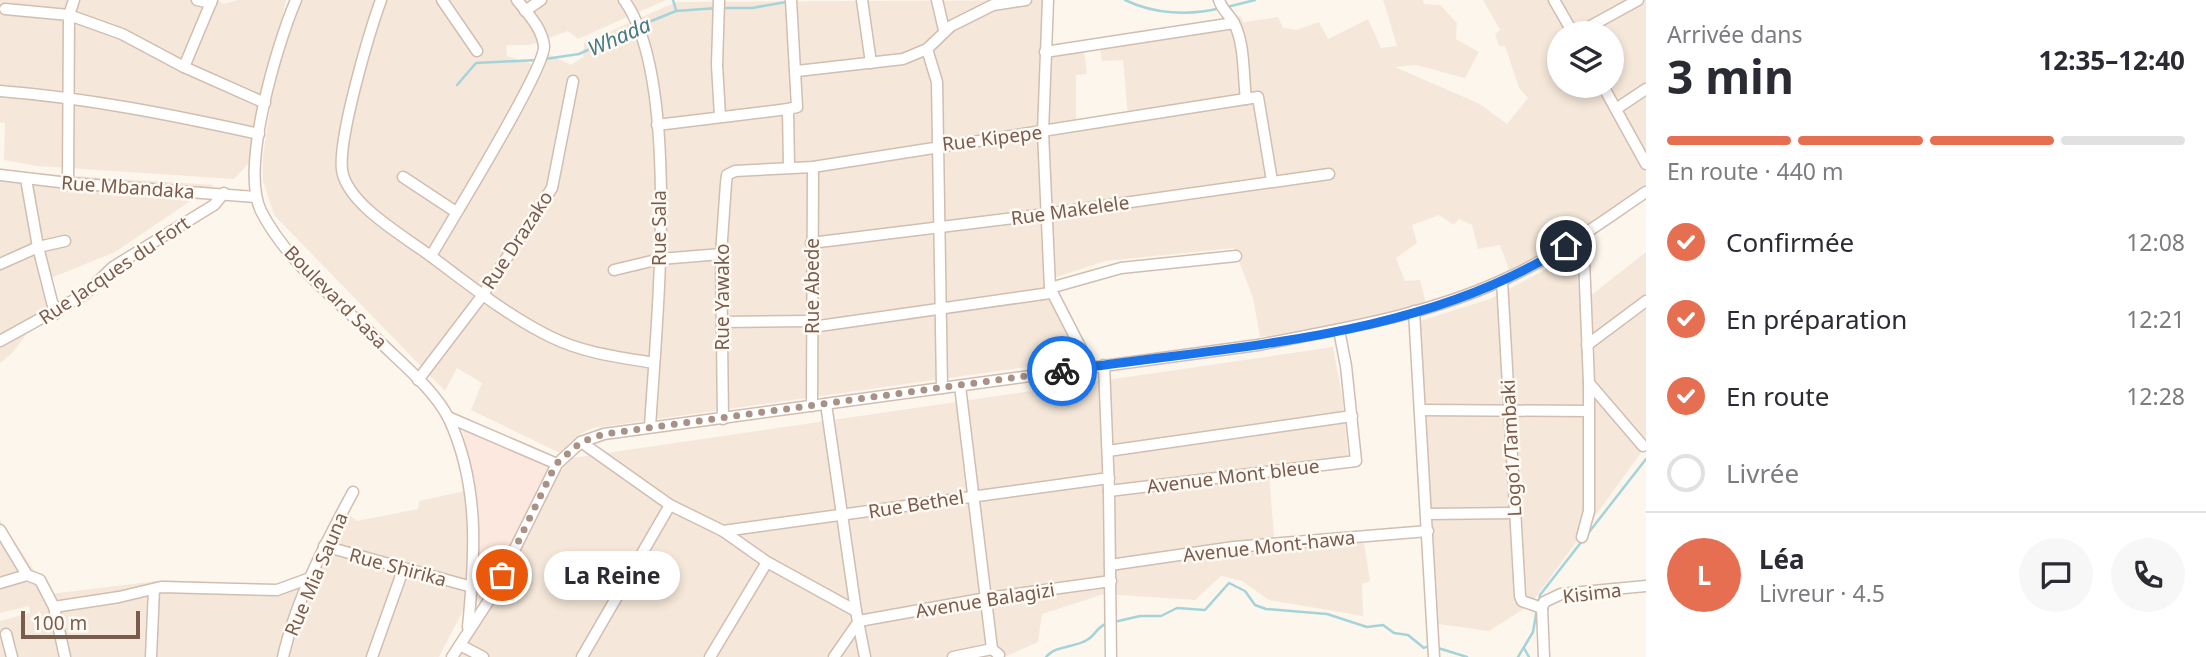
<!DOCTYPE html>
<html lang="fr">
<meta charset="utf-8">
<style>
:root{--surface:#fff;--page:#f7f7f7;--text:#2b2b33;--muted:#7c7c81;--line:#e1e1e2;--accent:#e76f51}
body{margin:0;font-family:"Noto Sans",sans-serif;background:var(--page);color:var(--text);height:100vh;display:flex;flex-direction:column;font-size:26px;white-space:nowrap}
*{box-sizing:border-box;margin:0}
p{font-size:23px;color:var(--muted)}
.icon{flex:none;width:38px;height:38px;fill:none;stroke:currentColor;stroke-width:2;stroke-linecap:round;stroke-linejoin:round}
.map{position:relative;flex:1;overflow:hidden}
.panel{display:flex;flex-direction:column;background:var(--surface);width:560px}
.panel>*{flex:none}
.tools{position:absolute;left:1547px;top:21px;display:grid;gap:14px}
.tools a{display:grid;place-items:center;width:77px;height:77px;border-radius:50%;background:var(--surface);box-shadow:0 4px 10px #0003;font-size:35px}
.scale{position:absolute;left:21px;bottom:18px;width:119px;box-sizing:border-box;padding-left:7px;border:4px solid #7a5c4d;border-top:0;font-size:19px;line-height:24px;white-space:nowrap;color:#7a5c4d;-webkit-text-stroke:5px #fffaf3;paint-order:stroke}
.pin{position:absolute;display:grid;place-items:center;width:60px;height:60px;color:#fff;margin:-30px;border:4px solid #fff;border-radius:50%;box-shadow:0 2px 7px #0007}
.courier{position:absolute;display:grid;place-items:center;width:70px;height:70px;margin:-35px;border:5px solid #1a73e8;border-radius:50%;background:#fff;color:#222;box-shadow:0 2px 9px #0007}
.bubble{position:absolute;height:49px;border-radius:24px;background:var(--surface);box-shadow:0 4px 10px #0003;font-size:23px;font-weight:700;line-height:49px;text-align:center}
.summary em{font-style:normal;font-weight:700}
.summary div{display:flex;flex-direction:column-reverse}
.summary{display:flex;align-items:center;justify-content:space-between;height:119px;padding:0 21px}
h1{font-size:46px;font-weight:700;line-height:52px}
.bar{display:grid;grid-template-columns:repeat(4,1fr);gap:10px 7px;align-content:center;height:84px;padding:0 21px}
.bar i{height:9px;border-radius:5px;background:var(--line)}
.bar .active{background:var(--accent)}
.bar p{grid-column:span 4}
.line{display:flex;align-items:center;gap:18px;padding:0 21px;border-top:2px solid var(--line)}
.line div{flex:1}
.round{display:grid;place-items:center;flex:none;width:74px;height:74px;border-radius:37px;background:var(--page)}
ol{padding:0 21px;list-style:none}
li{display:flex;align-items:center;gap:21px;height:77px}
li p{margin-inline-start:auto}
li .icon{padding:7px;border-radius:50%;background:var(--accent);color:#fff;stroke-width:4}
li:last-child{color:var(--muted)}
li i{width:38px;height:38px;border:4px solid var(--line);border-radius:50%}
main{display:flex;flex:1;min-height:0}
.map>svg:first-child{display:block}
</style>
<main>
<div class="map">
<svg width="1646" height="657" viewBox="0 0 1646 657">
<rect width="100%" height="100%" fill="#fdf6ec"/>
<!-- residential -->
<g fill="#f5e8da" fill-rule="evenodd">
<polygon points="0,0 218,0 223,4 238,0 286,0 252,160 234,179 37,166 4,160 5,123 0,122"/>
<path d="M300,0H666L578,39L568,31L530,45H506L507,56L538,66L546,53L571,65L583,57L584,43L676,2L1045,0L1043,47L1083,43L1087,74L1076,75V125L1128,115L1123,60L1102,61L1099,38L1240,16L1244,22L1278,17L1283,28L1296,30L1319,22L1328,39L1368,19L1381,48L1397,46L1383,0H1423L1424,4L1440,5L1457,23L1456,39L1479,52L1465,78L1416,65L1395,67L1480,104L1507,124L1528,98L1519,88L1505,46H1499L1495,34L1500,30L1483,0H1646V186L1574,239L1510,272L1500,245L1478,249L1472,225L1459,219L1454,225L1439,215L1412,225L1417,243L1396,258L1405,281L1420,280L1426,303L1317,329L1260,337L1253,298L1234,248L1105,261L1048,280L1083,359L593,428L582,433L562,454L471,410L482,383L457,368L445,391L274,215L263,181V156L276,68ZM1559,33H1612V86H1559Z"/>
<polygon points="0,168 15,172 214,185 115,252 46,280 52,300 13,352 0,363"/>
<polygon points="1646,252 1646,446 1530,605 1489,631 1438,624 1417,322 1490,299 1575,254 1580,304"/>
<polygon points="1333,347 1343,401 1348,458 1269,474 1275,549 1364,543 1370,581 1362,584 1363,616 1269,600 1242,581 1221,576 1195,600 1104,594 1042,614 1038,642 1005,657 459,657 486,615 558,475 572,458"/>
<polygon points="465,491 469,549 466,605 439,657 0,657 0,621 30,613 29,606 0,613 0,520 50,594 165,580 303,586 347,513 357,521 418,509 419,501"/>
</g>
<!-- commercial -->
<polygon fill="#fde8e0" points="462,426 551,468 488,596 476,599 479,515"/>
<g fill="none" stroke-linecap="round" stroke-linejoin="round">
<!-- stream -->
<g stroke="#a5d3da" stroke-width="2.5">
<polyline points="673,0 676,10"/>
<path d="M1125,0C1154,14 1189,16 1221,8"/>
<polyline points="1227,7 1255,0"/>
<polyline points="724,8 752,8 786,2"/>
<polyline points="639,26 676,11 717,8"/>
<polyline points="545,59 579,54 634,29"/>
<polyline points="457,85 476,63 538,60"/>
<polyline points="1539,602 1540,595 1646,459"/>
<polyline points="1114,622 1140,616 1161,616 1177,608 1205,610 1229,583 1245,591 1255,605 1266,609 1327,614 1367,627 1383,625 1394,633 1408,635 1424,648 1428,646"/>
<polyline points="1438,648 1467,657"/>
<polyline points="1524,648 1529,657"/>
<path d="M1046,657C1056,645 1074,648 1087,640C1096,635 1097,626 1108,623"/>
<polyline points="1518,657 1533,632 1537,609"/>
</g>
<!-- minor casing -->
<g stroke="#d1beb0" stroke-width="13">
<g id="minor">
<polyline points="197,0 211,3"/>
<path d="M296,0C277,44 240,168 261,211C287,262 338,301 378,340C402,364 434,389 449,419C480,486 475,557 468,627"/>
<path d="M381,0C369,33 338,138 342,170C347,205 407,238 432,257C471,286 508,316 551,337C583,353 619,357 654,363"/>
<polyline points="442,0 477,51"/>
<path d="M624,0C682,79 656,327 650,427"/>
<polyline points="719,0 717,65 720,116"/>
<polyline points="862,0 871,63"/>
<polyline points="937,0 944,30"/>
<polyline points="1048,0 1043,132 1050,288 1090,366"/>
<path d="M1219,0C1222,10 1229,14 1234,23C1245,44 1243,76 1246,99"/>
<polyline points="1554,0 1573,33"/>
<polyline points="5,9 69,15 122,34 184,67 265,103"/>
<polyline points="525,11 541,0"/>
<polyline points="1578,33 1638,0"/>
<polyline points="927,49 937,82 942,388"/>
<polyline points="1045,52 1234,23"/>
<polyline points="184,67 212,0"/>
<polyline points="797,71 903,59 927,49 951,26 993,5 1026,0"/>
<polyline points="1603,86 1646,164"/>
<path d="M0,91C88,98 173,115 259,134"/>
<polyline points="1616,109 1646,89"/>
<polyline points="657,125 788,109"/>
<polyline points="789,166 788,109 797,107 791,0"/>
<polyline points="0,175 68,183 256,197"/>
<polyline points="403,177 456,212"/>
<polyline points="26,179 38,247 55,314"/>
<polyline points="68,183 69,15 74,0"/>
<polyline points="811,243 1046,214 1329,174"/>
<path d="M431,256C448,226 546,68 544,46C542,28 528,14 517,0"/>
<polyline points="0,264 38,247 65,241"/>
<polyline points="614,270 660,259 721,254"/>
<polyline points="1502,281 1520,596 1522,601 1542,608"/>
<polyline points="1050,288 1121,268 1236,256"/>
<polyline points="1414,311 1434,657"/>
<polyline points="722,322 811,321"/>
<polyline points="812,327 1050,293"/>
<polyline points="0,341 85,294 113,267 214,205 224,193"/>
<polyline points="1587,345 1646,301"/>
<polyline points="1104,365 1109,491 1111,657"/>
<polyline points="418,380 482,296 552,188 573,81"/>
<polyline points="1589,383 1643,446"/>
<polyline points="960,386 992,649 999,655"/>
<polyline points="826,404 856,611"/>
<polyline points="812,406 813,167"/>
<polyline points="1420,410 1588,411"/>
<polyline points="448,417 557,464"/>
<polyline points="723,419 721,254 726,183 727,175 735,171 813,167 1258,97 1272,181"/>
<polyline points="581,442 670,505 723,531 767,562 856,611 865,657"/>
<polyline points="1108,451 1352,416"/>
<polyline points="1109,491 1356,461 1346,366 1339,330"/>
<polyline points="1427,514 1514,513"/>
<polyline points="0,530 27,575 40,580 54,607 65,657"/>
<polyline points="723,531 1109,478"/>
<polyline points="1582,537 1589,511 1589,383 1583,235"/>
<polyline points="324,546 472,587"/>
<polyline points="1110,565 1234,547 1428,531"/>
<polyline points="0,583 27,575"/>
<polyline points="54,607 119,597 161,587 277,590 313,577"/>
<polyline points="1542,608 1544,602 1561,594 1646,586"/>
<polyline points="1542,608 1544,657"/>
<polyline points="859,621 987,598 1111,581"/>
<polyline points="6,634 12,657"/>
<polyline points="460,645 483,657"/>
<polyline points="151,657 154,589"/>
<path d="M283,657C296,600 325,544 353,492"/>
<polyline points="372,657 403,570"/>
<path d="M452,657L491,597L557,464L581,442L604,434L1258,345C1341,329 1428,315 1505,279C1556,256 1600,223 1646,192"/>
<polyline points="582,657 670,505"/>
<polyline points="710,657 767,562"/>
<polyline points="834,657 859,621"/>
<polyline points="953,657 992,649"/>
</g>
</g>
<!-- minor -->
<use href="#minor" stroke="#fff" stroke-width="10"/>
</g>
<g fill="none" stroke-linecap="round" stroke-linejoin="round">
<!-- done -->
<polyline stroke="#a89285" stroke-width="7" stroke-dasharray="0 12.6" points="502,575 556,464 581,442 604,434 1062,371"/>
<!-- route -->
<path stroke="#1a73e8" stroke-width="9" d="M1062,371C1227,346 1421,340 1566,246"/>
</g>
<g text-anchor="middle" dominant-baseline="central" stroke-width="5" stroke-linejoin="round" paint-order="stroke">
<!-- street labels -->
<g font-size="19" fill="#7a5c4d" stroke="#fffaf3">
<text transform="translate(992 138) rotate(-7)">Rue Kipepe</text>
<text transform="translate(128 187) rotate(4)">Rue Mbandaka</text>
<text transform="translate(1070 210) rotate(-8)">Rue Makelele</text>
<text transform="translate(659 228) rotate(-90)">Rue Sala</text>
<text transform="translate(517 240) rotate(-57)">Rue Drazako</text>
<text transform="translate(114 270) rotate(-34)">Rue Jacques du Fort</text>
<text transform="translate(812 286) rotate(-90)">Rue Abede</text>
<text transform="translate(336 297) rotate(45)">Boulevard Sasa</text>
<text transform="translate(722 297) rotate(-90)">Rue Yawako</text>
<text transform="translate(1511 448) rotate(-93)">Logo1/Tambaki</text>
<text transform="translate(1233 476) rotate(-7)">Avenue Mont bleue</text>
<text transform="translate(916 504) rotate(-9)">Rue Bethel</text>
<text transform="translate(1269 546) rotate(-6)">Avenue Mont-hawa</text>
<text transform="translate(398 567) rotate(15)">Rue Shirika</text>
<text transform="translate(316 574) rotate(-67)">Rue Mia Sauna</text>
<text transform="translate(1592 593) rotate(-7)">Kisima</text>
<text transform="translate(985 600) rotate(-9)">Avenue Balagizi</text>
</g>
<!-- water labels -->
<g font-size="21" font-style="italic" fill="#437c86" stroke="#fffaf3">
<text transform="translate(619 36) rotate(-24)">Whada</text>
</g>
</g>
</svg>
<div class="tools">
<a><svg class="icon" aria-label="layers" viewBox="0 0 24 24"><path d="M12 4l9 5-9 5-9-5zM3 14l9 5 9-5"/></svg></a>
</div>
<div class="scale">100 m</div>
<div class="pin" style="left:502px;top:575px;background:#ea580c"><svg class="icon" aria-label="bag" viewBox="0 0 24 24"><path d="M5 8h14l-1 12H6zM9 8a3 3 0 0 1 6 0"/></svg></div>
<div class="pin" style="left:1566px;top:246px;background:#1f2937"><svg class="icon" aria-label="home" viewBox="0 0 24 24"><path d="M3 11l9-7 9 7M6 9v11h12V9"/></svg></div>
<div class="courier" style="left:1062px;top:371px"><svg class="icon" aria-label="bike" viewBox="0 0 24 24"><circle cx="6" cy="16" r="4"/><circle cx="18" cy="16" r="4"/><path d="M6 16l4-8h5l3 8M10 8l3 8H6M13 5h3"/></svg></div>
<div class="bubble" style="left:544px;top:551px;width:136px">La Reine</div>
</div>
<section class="panel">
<div class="summary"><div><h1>3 min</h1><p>Arrivée dans</p></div><em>12:35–12:40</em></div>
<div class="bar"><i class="active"></i><i class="active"></i><i class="active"></i><i></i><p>En route · 440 m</p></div>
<ol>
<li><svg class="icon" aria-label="check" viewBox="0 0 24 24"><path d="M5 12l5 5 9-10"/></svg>Confirmée<p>12:08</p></li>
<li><svg class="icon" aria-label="check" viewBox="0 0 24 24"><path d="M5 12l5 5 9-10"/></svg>En préparation<p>12:21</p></li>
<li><svg class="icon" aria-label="check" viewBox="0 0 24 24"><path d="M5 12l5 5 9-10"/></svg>En route<p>12:28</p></li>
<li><i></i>Livrée</li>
</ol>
<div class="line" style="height:126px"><b class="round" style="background:var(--accent);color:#fff">L</b><div><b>Léa</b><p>Livreur · 4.5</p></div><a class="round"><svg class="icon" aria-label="chat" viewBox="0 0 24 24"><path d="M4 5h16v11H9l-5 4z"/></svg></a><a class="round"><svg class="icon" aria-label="phone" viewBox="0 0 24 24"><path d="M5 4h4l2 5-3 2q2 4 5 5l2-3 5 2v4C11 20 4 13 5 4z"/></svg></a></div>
</section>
</main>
